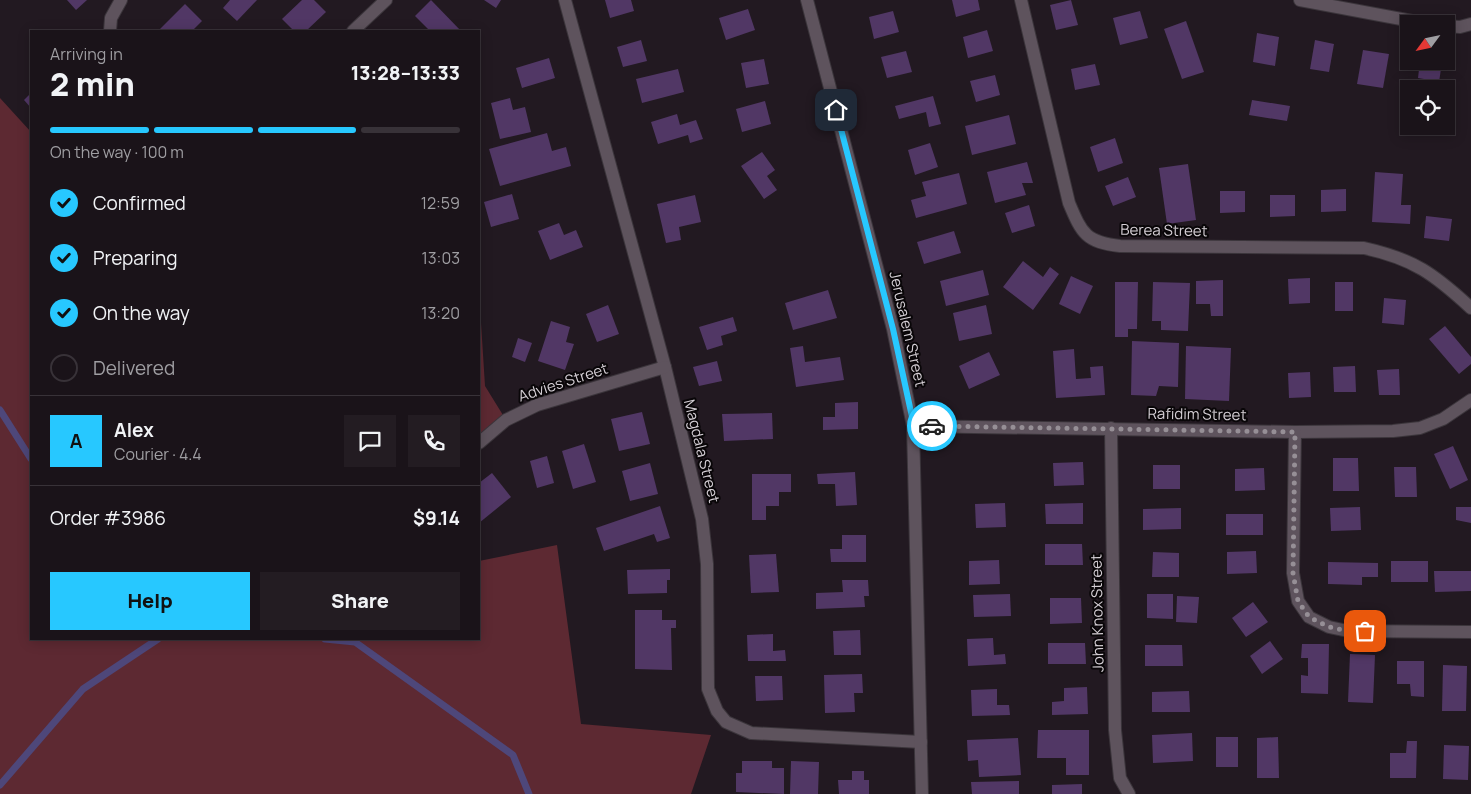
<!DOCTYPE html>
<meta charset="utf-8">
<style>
:root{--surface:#1a1319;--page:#231c22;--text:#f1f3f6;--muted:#9f9ea2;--line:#383238;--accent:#27c8ff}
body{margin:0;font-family:Manrope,sans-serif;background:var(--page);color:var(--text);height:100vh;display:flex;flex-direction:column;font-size:19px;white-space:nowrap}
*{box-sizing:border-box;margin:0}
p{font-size:16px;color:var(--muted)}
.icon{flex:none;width:28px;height:28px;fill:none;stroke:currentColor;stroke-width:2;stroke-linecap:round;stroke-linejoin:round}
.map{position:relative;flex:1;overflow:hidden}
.panel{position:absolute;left:30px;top:30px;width:450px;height:610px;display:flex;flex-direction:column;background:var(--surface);border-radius:0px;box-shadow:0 2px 12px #0003,0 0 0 1px var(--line)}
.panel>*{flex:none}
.needle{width:32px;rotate:237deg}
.controls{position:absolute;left:1400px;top:15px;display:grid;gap:10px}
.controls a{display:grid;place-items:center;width:55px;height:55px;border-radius:0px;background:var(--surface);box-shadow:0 2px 12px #0003,0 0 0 1px var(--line);font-size:25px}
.pin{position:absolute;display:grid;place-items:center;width:42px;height:42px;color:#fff;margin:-21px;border-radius:10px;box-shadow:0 2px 8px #0006}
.courier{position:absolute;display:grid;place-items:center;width:50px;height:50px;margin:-25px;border:4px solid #27c8ff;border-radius:50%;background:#fff;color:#222;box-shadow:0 1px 6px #0007}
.overview em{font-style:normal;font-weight:800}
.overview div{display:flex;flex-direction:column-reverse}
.overview{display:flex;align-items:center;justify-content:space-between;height:85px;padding:0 20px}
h1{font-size:32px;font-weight:800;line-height:38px}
.bar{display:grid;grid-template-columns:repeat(4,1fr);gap:8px 5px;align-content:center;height:60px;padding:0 20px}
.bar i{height:6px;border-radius:4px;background:var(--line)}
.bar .current{background:var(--accent)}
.bar p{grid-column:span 4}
.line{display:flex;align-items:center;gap:12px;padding:0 20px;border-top:1px solid var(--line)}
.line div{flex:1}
.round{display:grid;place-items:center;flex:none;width:52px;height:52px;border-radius:0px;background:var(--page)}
ol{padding:0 20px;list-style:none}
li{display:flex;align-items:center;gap:15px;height:55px}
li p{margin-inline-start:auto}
li .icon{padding:5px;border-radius:50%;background:var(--accent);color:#111;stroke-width:4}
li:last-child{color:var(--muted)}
li i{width:28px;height:28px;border:2px solid var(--line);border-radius:50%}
.action{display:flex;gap:10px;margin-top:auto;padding:10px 20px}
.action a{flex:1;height:58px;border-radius:0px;background:var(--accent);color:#111;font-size:20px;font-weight:800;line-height:58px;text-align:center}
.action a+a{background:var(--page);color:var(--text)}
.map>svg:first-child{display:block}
</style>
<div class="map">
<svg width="1471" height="794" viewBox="0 0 1471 794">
<rect width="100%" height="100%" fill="#221921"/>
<!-- green -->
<g fill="#5d2932">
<polygon points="0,98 31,132 31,639 479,639 479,561 557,545 581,724 711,735 691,794 0,794"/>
<polygon points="479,291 485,386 506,420 479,443"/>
</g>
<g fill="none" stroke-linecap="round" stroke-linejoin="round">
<!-- stream -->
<g stroke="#4e477a" stroke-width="7">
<polyline points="0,410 31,459"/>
<polyline points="325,639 355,642 513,755 529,794"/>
<polyline points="0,785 83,689 158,639"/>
</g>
</g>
<!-- building -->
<g fill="#513765">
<polygon points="67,0 87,0 76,10"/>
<polygon points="230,0 257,0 237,21 223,8"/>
<polygon points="302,0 314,0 326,12 306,31 294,31 282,19"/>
<polygon points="431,0 461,31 430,31 415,16"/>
<polygon points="484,0 501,0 496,8"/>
<polygon points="605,0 631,0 634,11 610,18"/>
<polygon points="952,0 978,0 980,10 956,17"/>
<polygon points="1071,0 1078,25 1056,30 1050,5"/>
<polygon points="185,4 202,21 192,31 158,31"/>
<polygon points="748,9 755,30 726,40 719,18"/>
<polygon points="893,11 899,32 874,39 869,17"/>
<polygon points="1140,11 1148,38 1120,45 1113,18"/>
<polygon points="1186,21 1204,72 1182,79 1164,29"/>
<polygon points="987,30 993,51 968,58 963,37"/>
<polygon points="1257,33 1279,37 1275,66 1253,62"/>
<polygon points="641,40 647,61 623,67 617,47"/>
<polygon points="1315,40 1334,44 1329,72 1310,69"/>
<polygon points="1363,50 1389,54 1383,88 1357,84"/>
<polygon points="906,51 912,72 887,78 881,57"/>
<polygon points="549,58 555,78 522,88 516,68"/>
<polygon points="764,59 769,84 746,88 741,63"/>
<polygon points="1420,61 1442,62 1438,89 1429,89 1430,80 1418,78"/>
<polygon points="1095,64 1100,85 1075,90 1071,69"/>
<polygon points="678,69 684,92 642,103 636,79"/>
<polygon points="995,75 1000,95 976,102 970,81"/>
<polygon points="31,93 31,108 24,100"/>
<polygon points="933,96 941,124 929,127 926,112 899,119 895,106"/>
<polygon points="510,98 513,110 525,107 531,132 500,139 491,103"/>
<polygon points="1252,100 1290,106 1287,121 1249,115"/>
<polygon points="765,101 771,124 742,132 736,109"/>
<polygon points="677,114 680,125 696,120 703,139 690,143 688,135 658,144 651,122"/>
<polygon points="1009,115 1016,144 972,155 965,126"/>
<polygon points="547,133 552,151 566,147 571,166 500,186 489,149"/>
<polygon points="1115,138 1123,163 1098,172 1090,147"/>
<polygon points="930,143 938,167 915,175 908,150"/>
<polygon points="762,152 775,170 767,176 777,190 764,199 741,166"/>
<polygon points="1027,162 1033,183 1022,183 1026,195 995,203 987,172"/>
<polygon points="1188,164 1196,220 1167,224 1159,168"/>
<polygon points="1375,172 1403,174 1401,205 1411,205 1410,224 1372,222"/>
<polygon points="959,173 967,204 916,218 911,200 926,196 922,182"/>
<polygon points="1128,177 1136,197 1113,206 1105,186"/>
<polygon points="1346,189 1346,211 1321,212 1321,190"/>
<polygon points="1220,191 1245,191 1245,212 1220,213"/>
<polygon points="512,194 519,219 491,227 484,202"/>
<polygon points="695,195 701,222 679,227 681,240 666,243 657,204"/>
<polygon points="1270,195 1295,195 1295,216 1270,217"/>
<polygon points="1029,205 1035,226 1012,233 1005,213"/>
<polygon points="1426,216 1452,219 1449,241 1424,238"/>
<polygon points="559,223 564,235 576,230 583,247 550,260 538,231"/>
<polygon points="954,231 961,253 924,264 917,242"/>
<polygon points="1023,261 1043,277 1050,267 1059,274 1033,310 1003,287"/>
<polygon points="983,270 989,295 946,306 940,281"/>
<polygon points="1071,276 1093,286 1080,314 1059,304"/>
<polygon points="1310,278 1310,303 1289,304 1288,279"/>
<polygon points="1223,280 1223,316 1211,316 1210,304 1196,304 1196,281"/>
<polygon points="1115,282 1138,282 1137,329 1128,329 1128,337 1115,337"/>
<polygon points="1153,282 1190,283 1188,331 1161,330 1161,321 1152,321"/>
<rect x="1335" y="282" width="18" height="29"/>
<polygon points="828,290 837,318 793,330 785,303"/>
<polygon points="1384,298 1406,300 1404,325 1382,323"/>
<polygon points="608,305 619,334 597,342 586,314"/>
<polygon points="986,305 992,334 959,341 953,313"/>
<polygon points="733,317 737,331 721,336 723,345 707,350 699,327"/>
<polygon points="551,321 570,327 566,342 574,344 565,370 538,361"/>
<polygon points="1445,326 1471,357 1471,364 1459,374 1429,339"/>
<polygon points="518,338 532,343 525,362 512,357"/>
<polygon points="1132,341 1179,343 1178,387 1159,386 1156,396 1131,395"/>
<polygon points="803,346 805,362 840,357 844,380 796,387 790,348"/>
<polygon points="1186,346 1231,348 1229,401 1185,399"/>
<polygon points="1074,349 1076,379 1091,378 1090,367 1103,366 1105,395 1056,398 1053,351"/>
<polygon points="989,352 1000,375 969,389 959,366"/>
<polygon points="717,361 722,381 699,386 693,367"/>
<polygon points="1355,366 1356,392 1334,392 1333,367"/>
<polygon points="1399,369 1400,395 1379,395 1377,370"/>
<polygon points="1310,372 1311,397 1289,398 1288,373"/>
<polygon points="858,402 858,429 823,430 823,417 835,417 835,403"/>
<polygon points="642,412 650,444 619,451 611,419"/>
<polygon points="772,413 773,439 724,441 722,414"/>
<polygon points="584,444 596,482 573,489 562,451"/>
<polygon points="1453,446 1468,480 1450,489 1434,454"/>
<polygon points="547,456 554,483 537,488 530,461"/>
<polygon points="1333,458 1358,458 1359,491 1333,491"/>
<polygon points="1083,462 1084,485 1054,486 1053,463"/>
<polygon points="650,463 658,494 630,501 622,471"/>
<rect x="1153" y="465" width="27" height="24"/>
<polygon points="1394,467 1416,467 1417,497 1395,497"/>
<polygon points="1264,468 1265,490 1235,491 1235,469"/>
<polygon points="855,472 857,505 836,506 835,484 818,484 817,474"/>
<polygon points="492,473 511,497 479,523 479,483"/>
<polygon points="752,474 791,474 791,492 779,492 779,506 766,506 766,520 752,520"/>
<polygon points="1005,503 1006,527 976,528 975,504"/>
<polygon points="1083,503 1083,524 1046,524 1045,504"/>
<polygon points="660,506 670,538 657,542 654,534 604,551 596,528"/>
<polygon points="1360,507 1361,530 1331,531 1330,508"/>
<polygon points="1456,507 1471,507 1471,523 1456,520"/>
<polygon points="1181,508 1181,529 1143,530 1143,509"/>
<rect x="1226" y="514" width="37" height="21"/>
<polygon points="842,535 866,535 866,562 831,562 830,549 842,549"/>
<polygon points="1045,544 1082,544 1083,565 1045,565"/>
<polygon points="1256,551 1257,573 1227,574 1227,552"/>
<polygon points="1153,552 1179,553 1179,577 1152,577"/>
<polygon points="776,554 779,592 751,593 749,555"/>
<polygon points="999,560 1000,584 969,585 969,561"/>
<rect x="1391" y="561" width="37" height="21"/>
<polygon points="1328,562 1378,563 1378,577 1362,577 1362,585 1328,584"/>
<polygon points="670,569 670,580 667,580 667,593 628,594 627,570"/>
<polygon points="1434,571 1471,571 1471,591 1435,592"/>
<polygon points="842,580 868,580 869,596 864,596 865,607 816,609 816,593 843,592"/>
<polygon points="1010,594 1011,616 974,617 973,595"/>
<polygon points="1147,594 1173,594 1173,619 1147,618"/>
<polygon points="1177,596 1199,597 1197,623 1176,622"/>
<polygon points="1050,598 1081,598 1082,623 1050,624"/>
<polygon points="1253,602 1268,622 1246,637 1232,618"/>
<polygon points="635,610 662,610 662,620 676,620 676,628 671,628 672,670 635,669"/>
<polygon points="860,630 861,655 834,655 833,631"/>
<polygon points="773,634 773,651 785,650 786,661 748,661 747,635"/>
<polygon points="993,638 994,655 1005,654 1006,664 968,666 967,639"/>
<polygon points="1270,641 1283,659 1262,674 1250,656"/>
<polygon points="1048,643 1085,643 1086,664 1048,664"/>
<polygon points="1302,644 1329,644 1328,694 1301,693 1301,675 1308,676 1308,658 1301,658"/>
<polygon points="1145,645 1182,645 1183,666 1145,666"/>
<polygon points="1350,654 1375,655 1373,703 1348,702"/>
<polygon points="1397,661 1424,661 1424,697 1411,696 1410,684 1397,684"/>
<polygon points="1443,665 1467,666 1466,711 1442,711"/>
<polygon points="862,674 863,693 854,693 855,712 825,713 824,675"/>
<polygon points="755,676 782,676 783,700 756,701"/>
<polygon points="1087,687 1088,714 1052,715 1052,702 1064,701 1064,688"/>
<polygon points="997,689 997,705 1009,705 1010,715 972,716 971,690"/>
<polygon points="1189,691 1190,712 1152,712 1152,692"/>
<polygon points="1038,730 1089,730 1089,775 1066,775 1066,758 1037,758"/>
<polygon points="1192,733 1193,761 1153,763 1152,735"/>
<rect x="1216" y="737" width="22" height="30"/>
<polygon points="1278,737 1279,778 1257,778 1257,738"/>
<polygon points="1018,738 1021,775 979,777 978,760 968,761 967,740"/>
<polygon points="1407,741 1417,741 1416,778 1390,778 1390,753 1406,753"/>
<polygon points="1444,745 1469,746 1468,780 1443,779"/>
<polygon points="742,761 772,761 772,768 784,768 784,794 736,792 736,773 742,773"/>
<polygon points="791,761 819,762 818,794 790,794"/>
<polygon points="852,771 864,771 864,780 869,780 869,794 839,794 838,780 852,780"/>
<polygon points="1019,781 1019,794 972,794 971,782"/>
<polygon points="1082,784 1082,794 1052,794 1052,785"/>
</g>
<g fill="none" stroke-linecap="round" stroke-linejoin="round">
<!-- minor casing -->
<g stroke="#3b353b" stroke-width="14">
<g id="minor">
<polyline points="565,0 665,367 702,519 707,564 708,689 717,711 726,722 751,733 921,742"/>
<polyline points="807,0 893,329 913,426 922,794"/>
<path d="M1021,0L1069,203C1082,234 1086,242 1120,246L1364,248C1414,259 1434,274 1471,308"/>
<polyline points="1300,0 1428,24"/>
<polyline points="1446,26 1460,27 1471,24"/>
<polyline points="110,31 111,18 121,0"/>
<polyline points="353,31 386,0"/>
<polyline points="913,426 1295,432 1393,431 1420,428 1443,419 1471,400"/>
<polyline points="1111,428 1115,730 1120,778 1129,794"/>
<polyline points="1295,432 1293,573 1298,601 1309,617 1329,627 1348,631 1471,632"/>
<polyline points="479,443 506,420 537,405 665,367"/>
</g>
</g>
<!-- minor -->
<use href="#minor" stroke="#5e535d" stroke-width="12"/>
</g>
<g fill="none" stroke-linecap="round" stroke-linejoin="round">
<!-- done -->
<polyline stroke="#968f96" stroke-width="5" stroke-dasharray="0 9" points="932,426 1295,432 1293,573 1298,601 1309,617 1329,627 1348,631 1365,631"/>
<!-- route -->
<polyline stroke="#27c8ff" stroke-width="6" points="836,110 893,329 914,426 932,426"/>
</g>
<g text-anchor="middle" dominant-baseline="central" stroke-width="4" stroke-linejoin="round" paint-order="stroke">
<!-- street labels -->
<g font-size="15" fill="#d5cfd5" stroke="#090608">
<text transform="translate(1164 230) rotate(1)">Berea Street</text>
<text transform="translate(908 329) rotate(77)">Jerusalem Street</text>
<text transform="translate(563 382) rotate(-18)">Advies Street</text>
<text transform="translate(1197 414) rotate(1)">Rafidim Street</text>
<text transform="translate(702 451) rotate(76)">Magdala Street</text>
<text transform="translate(1097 613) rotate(-91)">John Knox Street</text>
</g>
</g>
</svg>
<div class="controls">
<a><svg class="needle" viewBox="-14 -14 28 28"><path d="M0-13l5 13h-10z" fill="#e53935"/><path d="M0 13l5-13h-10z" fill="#9f9ea2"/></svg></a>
<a><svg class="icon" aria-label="locate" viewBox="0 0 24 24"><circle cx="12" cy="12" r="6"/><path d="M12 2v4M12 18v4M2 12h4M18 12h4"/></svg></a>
</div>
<div class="pin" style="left:1365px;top:631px;background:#ea580c"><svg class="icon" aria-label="bag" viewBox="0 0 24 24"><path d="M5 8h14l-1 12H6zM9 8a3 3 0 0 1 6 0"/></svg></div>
<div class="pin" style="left:836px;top:110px;background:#1f2937"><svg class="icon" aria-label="home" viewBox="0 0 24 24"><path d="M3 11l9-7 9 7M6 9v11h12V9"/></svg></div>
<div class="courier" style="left:932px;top:426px"><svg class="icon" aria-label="car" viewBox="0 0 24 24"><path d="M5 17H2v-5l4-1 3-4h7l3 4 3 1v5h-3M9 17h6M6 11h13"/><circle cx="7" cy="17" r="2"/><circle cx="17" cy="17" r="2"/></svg></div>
<section class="panel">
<div class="overview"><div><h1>2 min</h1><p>Arriving in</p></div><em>13:28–13:33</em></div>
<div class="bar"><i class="current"></i><i class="current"></i><i class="current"></i><i></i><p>On the way · 100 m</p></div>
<ol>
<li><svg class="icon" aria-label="check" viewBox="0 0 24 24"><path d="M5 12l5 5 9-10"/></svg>Confirmed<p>12:59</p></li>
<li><svg class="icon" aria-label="check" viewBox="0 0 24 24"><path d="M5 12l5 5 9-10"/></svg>Preparing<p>13:03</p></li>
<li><svg class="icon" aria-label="check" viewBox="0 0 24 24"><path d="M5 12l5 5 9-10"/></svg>On the way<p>13:20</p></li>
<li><i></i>Delivered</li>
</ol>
<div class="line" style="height:90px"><b class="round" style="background:var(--accent);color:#111">A</b><div><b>Alex</b><p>Courier · 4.4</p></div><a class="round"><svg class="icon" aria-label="chat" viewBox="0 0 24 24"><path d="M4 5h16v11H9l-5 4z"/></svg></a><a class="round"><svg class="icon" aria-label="phone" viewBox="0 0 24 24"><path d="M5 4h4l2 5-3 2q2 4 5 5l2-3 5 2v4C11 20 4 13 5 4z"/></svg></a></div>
<div class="line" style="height:65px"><div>Order #3986</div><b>$9.14</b></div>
<div class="action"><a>Help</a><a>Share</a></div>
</section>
</div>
